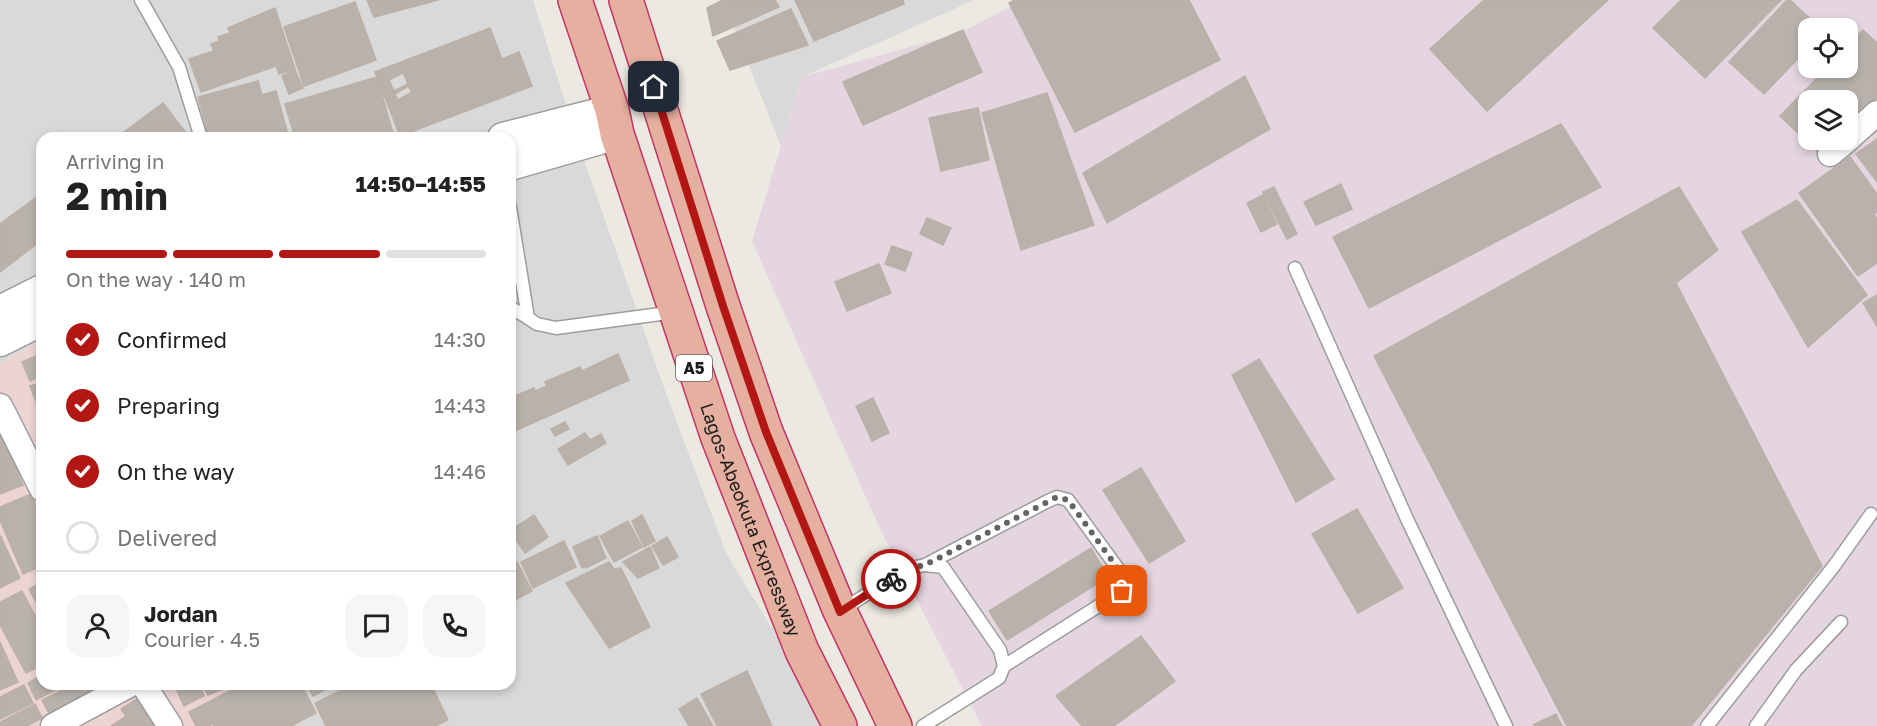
<!DOCTYPE html>
<meta charset="utf-8">
<style>
:root{--surface:#fff;--page:#f6f6f6;--text:#222;--muted:#767676;--line:#e0e0e0;--accent:#b31714}
body{margin:0;font-family:"Golos Text",sans-serif;background:var(--page);color:var(--text);height:100vh;display:flex;flex-direction:column;font-size:22px;white-space:nowrap}
*{box-sizing:border-box;margin:0}
p{font-size:20px;color:var(--muted)}
.icon{flex:none;width:33px;height:33px;fill:none;stroke:currentColor;stroke-width:2;stroke-linecap:round;stroke-linejoin:round}
.map{position:relative;flex:1;overflow:hidden}
.panel{position:absolute;left:36px;top:132px;width:480px;height:558px;display:flex;flex-direction:column;background:var(--surface);border-radius:18px;box-shadow:0 3px 9px #0003}
.panel>*{flex:none}
.controls{position:absolute;left:1798px;top:18px;display:grid;gap:12px}
.controls a{display:grid;place-items:center;width:60px;height:60px;border-radius:12px;background:var(--surface);box-shadow:0 3px 9px #0003;font-size:30px}
.pin{position:absolute;display:grid;place-items:center;width:51px;height:51px;color:#fff;margin:-26px;border-radius:12px;box-shadow:0 3px 9px #0006}
.courier{position:absolute;display:grid;place-items:center;width:60px;height:60px;margin:-30px;border:4px solid #b31714;border-radius:50%;background:#fff;color:#222;box-shadow:0 2px 8px #0007}
.headline em{font-style:normal;font-weight:700}
.headline div{display:flex;flex-direction:column-reverse}
.headline{display:flex;align-items:center;justify-content:space-between;height:102px;padding:0 30px}
h1{font-size:39px;font-weight:700;line-height:45px}
.bar{display:grid;grid-template-columns:repeat(4,1fr);gap:9px 6px;align-content:center;height:72px;padding:0 30px}
.bar i{height:8px;border-radius:4px;background:var(--line)}
.bar .on{background:var(--accent)}
.bar p{grid-column:span 4}
.line{display:flex;align-items:center;gap:15px;padding:0 30px;border-top:2px solid var(--line)}
.line div{flex:1}
.round{display:grid;place-items:center;flex:none;width:63px;height:63px;border-radius:18px;background:var(--page)}
ol{padding:0 30px;list-style:none}
li{display:flex;align-items:center;gap:18px;height:66px}
li p{margin-inline-start:auto}
li .icon{padding:6px;border-radius:50%;background:var(--accent);color:#fff;stroke-width:4}
li:last-child{color:var(--muted)}
li i{width:33px;height:33px;border:3px solid var(--line);border-radius:50%}
.map>svg:first-child{display:block}
</style>
<div class="map">
<svg width="1877" height="726" viewBox="0 0 1877 726">
<rect width="100%" height="100%" fill="#ece9e2"/>
<!-- residential -->
<g fill="#dad9d9">
<polygon points="0,0 533,0 579,146 668,399 727,555 832,726 207,726 269,684 510,684 510,138 42,138 42,340 0,363"/>
<polygon points="723,0 974,0 802,77 781,146"/>
</g>
<!-- commercial -->
<polygon fill="#ecd4d3" points="42,340 42,684 269,684 207,726 0,726 0,363"/>
<!-- industrial -->
<path fill="#e4d5e1" fill-rule="evenodd" d="M1023,0H1877V726H982L882,533L752,241L802,77L960,33ZM1809,28H1848V68H1809ZM1809,100H1848V140H1809Z"/>
<!-- building -->
<g fill="#b9b2ac" stroke="#bcb0a6" stroke-width="1.5" fill-rule="evenodd">
<polygon points="367,0 438,0 374,17"/>
<polygon points="723,0 775,0 779,7 713,36 707,8"/>
<polygon points="795,0 903,0 904,4 814,41"/>
<polygon points="1015,0 1189,0 1220,60 1075,132 1009,3"/>
<polygon points="1484,0 1608,0 1487,111 1430,49"/>
<polygon points="1681,0 1781,0 1705,78 1653,28"/>
<polygon points="1787,0 1790,0 1820,28 1809,28 1809,47 1764,94 1729,62"/>
<polygon points="355,2 376,60 304,86 284,27"/>
<polygon points="275,8 295,69 279,74 276,66 201,92 189,59 214,51 211,44 219,41 218,37 230,33 228,28"/>
<polygon points="791,9 808,45 730,70 717,41"/>
<path d="M490,28L502,59L519,52L532,86L400,136L375,72ZM403,73L408,84L394,91L389,80ZM408,86L412,92L398,100L395,94Z"/>
<polygon points="963,30 982,72 863,125 843,82"/>
<polygon points="1863,30 1877,43 1877,97 1848,128 1848,100 1809,100 1809,140 1837,140 1821,155 1780,116 1827,68 1848,68 1848,45"/>
<polygon points="295,70 303,88 289,94 282,76"/>
<polygon points="1245,76 1270,129 1107,223 1083,173"/>
<polygon points="377,77 394,137 295,138 285,104"/>
<polygon points="258,81 262,95 276,91 289,138 209,138 198,97"/>
<polygon points="1047,93 1094,225 1021,250 982,113"/>
<polygon points="163,103 190,138 116,138"/>
<polygon points="978,108 989,160 941,171 929,118"/>
<polygon points="1561,124 1601,187 1369,308 1333,237"/>
<polygon points="1877,139 1877,182 1856,154"/>
<polygon points="1850,157 1877,194 1877,212 1874,214 1877,219 1877,263 1858,276 1799,193"/>
<polygon points="1341,184 1352,209 1316,225 1304,202"/>
<polygon points="1274,187 1297,234 1287,239 1263,192"/>
<polygon points="1679,187 1718,250 1676,283 1822,566 1691,726 1567,726 1374,356"/>
<polygon points="42,193 42,240 0,272 0,224"/>
<polygon points="1263,195 1277,224 1261,232 1247,203"/>
<polygon points="1797,200 1867,295 1808,347 1742,232"/>
<polygon points="927,218 951,228 943,245 920,234"/>
<polygon points="892,246 912,253 905,271 885,264"/>
<polygon points="879,264 891,293 847,311 835,282"/>
<polygon points="1877,295 1877,326 1863,303"/>
<polygon points="41,354 42,376 30,381 22,362"/>
<polygon points="618,354 629,380 510,433 510,398 534,388 535,391 547,386 545,382 580,367 582,371"/>
<polygon points="1259,359 1334,479 1296,502 1232,375"/>
<polygon points="42,382 42,417 30,386"/>
<polygon points="873,398 889,433 872,441 856,406"/>
<polygon points="565,422 569,429 555,436 551,429"/>
<polygon points="0,430 23,485 0,494"/>
<polygon points="585,433 590,440 601,434 606,443 568,465 558,449"/>
<polygon points="1141,468 1185,541 1149,563 1103,490"/>
<polygon points="31,494 42,520 42,566 23,574 0,520 0,507"/>
<polygon points="1357,509 1403,588 1358,613 1312,534"/>
<polygon points="534,515 548,537 525,553 510,531"/>
<polygon points="642,515 655,541 644,547 632,521"/>
<polygon points="628,521 642,547 614,562 600,536"/>
<polygon points="0,535 20,578 0,588"/>
<polygon points="597,536 606,558 586,568 585,566 582,568 573,547"/>
<polygon points="667,537 678,557 663,565 652,546"/>
<polygon points="564,541 576,567 533,588 521,562"/>
<polygon points="650,547 659,568 638,578 623,562"/>
<polygon points="1091,548 1108,577 1007,640 989,611"/>
<polygon points="517,562 532,591 510,603 510,566"/>
<polygon points="609,562 614,569 621,568 650,627 609,648 566,583"/>
<polygon points="42,582 42,613 29,589"/>
<polygon points="22,591 42,629 42,665 26,673 0,625 0,602"/>
<polygon points="1141,636 1175,681 1114,726 1082,726 1056,696"/>
<polygon points="0,642 18,682 0,690"/>
<polygon points="747,671 772,726 717,726 701,694"/>
<polygon points="42,675 42,684 66,684 36,700 28,683"/>
<polygon points="75,684 118,684 51,717 42,700"/>
<polygon points="174,684 199,684 204,696 184,706"/>
<polygon points="202,684 221,684 223,689 208,695"/>
<polygon points="243,684 301,684 316,713 291,726 214,726 213,723 209,726 196,726 189,712"/>
<polygon points="307,684 336,684 313,696"/>
<polygon points="354,684 431,684 448,720 435,726 326,726 315,703"/>
<polygon points="24,685 33,703 0,719 0,697"/>
<polygon points="143,695 162,726 111,726 126,716 121,709"/>
<polygon points="697,698 713,726 689,726 679,709"/>
<polygon points="35,704 42,718 27,726 0,726 0,722"/>
<polygon points="1556,714 1562,726 1533,725"/>
</g>
<g fill="none" stroke-linecap="round" stroke-linejoin="round">
<!-- service casing -->
<g stroke="#9d9d9d" stroke-width="15">
<g id="service">
<polyline points="141,0 179,67 201,138"/>
<polyline points="510,207 528,318 537,324 556,328 675,312"/>
<polyline points="1295,268 1407,519 1506,726"/>
<polyline points="510,307 528,318"/>
<polyline points="925,565 1046,502 1057,497 1068,500 1124,577 1122,591 1004,666"/>
<polyline points="842,610 906,569 925,565 943,567 1000,650 1004,666 999,678 923,726"/>
<polyline points="1707,726 1834,566 1871,514"/>
<polyline points="1756,726 1796,670 1841,622"/>
</g>
</g>
<!-- minor casing -->
<g stroke="#9d9d9d" stroke-width="27">
<g id="minor">
<polyline points="1848,139 1877,113"/>
<polyline points="1830,154 1847,140"/>
<polyline points="0,406 42,489"/>
<polyline points="143,684 170,726"/>
<polyline points="53,726 131,684"/>
</g>
</g>
<!-- tertiary casing -->
<g stroke="#9d9d9d" stroke-width="33">
<g id="tertiary">
<polyline points="503,138 612,110"/>
<polyline points="510,165 617,134"/>
<polyline points="0,311 42,290"/>
<polyline points="0,341 42,320"/>
</g>
</g>
<!-- trunk casing -->
<g stroke="#c43564" stroke-width="36">
<g id="trunk">
<path id="s1" d="M575,0L612,110L617,134L718,438L802,651L840,726"/>
<polyline points="626,0 723,306 766,432 840,611 895,726"/>
</g>
</g>
<!-- service -->
<use href="#service" stroke="#fff" stroke-width="12"/>
<!-- minor -->
<use href="#minor" stroke="#fff" stroke-width="24"/>
<!-- tertiary -->
<use href="#tertiary" stroke="#fff" stroke-width="30"/>
<!-- trunk -->
<use href="#trunk" stroke="#e6b0a0" stroke-width="33"/>
</g>
<g fill="none" stroke-linecap="round" stroke-linejoin="round">
<!-- done -->
<polyline stroke="#656461" stroke-width="6" stroke-dasharray="0 10.8" points="891,579 906,569 925,565 1057,497 1068,500 1124,577 1122,591"/>
<!-- route -->
<polyline stroke="#b31714" stroke-width="8" points="654,87 723,306 766,432 840,612 891,579"/>
</g>
<g text-anchor="middle" dominant-baseline="central" stroke-width="4.5" stroke-linejoin="round" paint-order="stroke">
<!-- shield labels -->
<rect fill="#fff" stroke="#606060" stroke-width="1.5" x="676" y="355" width="36" height="26" rx="4.5"/>
<g font-size="16" font-weight="bold" fill="#1c1c1c">
<text x="694" y="368">A5</text>
</g>
<!-- street labels -->
<g font-size="18" fill="#1c1c1c" stroke="#fff">
<text stroke="none"><textPath href="#s1" startOffset="549">Lagos-Abeokuta Expressway</textPath></text>
</g>
</g>
</svg>
<div class="controls">
<a><svg class="icon" aria-label="locate" viewBox="0 0 24 24"><circle cx="12" cy="12" r="6"/><path d="M12 2v4M12 18v4M2 12h4M18 12h4"/></svg></a>
<a><svg class="icon" aria-label="layers" viewBox="0 0 24 24"><path d="M12 4l9 5-9 5-9-5zM3 14l9 5 9-5"/></svg></a>
</div>
<div class="pin" style="left:1122px;top:591px;background:#ea580c"><svg class="icon" aria-label="bag" viewBox="0 0 24 24"><path d="M5 8h14l-1 12H6zM9 8a3 3 0 0 1 6 0"/></svg></div>
<div class="pin" style="left:654px;top:87px;background:#1f2937"><svg class="icon" aria-label="home" viewBox="0 0 24 24"><path d="M3 11l9-7 9 7M6 9v11h12V9"/></svg></div>
<div class="courier" style="left:891px;top:579px"><svg class="icon" aria-label="bike" viewBox="0 0 24 24"><circle cx="6" cy="16" r="4"/><circle cx="18" cy="16" r="4"/><path d="M6 16l4-8h5l3 8M10 8l3 8H6M13 5h3"/></svg></div>
<section class="panel">
<div class="headline"><div><h1>2 min</h1><p>Arriving in</p></div><em>14:50–14:55</em></div>
<div class="bar"><i class="on"></i><i class="on"></i><i class="on"></i><i></i><p>On the way · 140 m</p></div>
<ol>
<li><svg class="icon" aria-label="check" viewBox="0 0 24 24"><path d="M5 12l5 5 9-10"/></svg>Confirmed<p>14:30</p></li>
<li><svg class="icon" aria-label="check" viewBox="0 0 24 24"><path d="M5 12l5 5 9-10"/></svg>Preparing<p>14:43</p></li>
<li><svg class="icon" aria-label="check" viewBox="0 0 24 24"><path d="M5 12l5 5 9-10"/></svg>On the way<p>14:46</p></li>
<li><i></i>Delivered</li>
</ol>
<div class="line" style="height:108px"><a class="round"><svg class="icon" aria-label="person" viewBox="0 0 24 24"><circle cx="12" cy="8" r="4"/><path d="M4 21q1-7 8-7t8 7"/></svg></a><div><b>Jordan</b><p>Courier · 4.5</p></div><a class="round"><svg class="icon" aria-label="chat" viewBox="0 0 24 24"><path d="M4 5h16v11H9l-5 4z"/></svg></a><a class="round"><svg class="icon" aria-label="phone" viewBox="0 0 24 24"><path d="M5 4h4l2 5-3 2q2 4 5 5l2-3 5 2v4C11 20 4 13 5 4z"/></svg></a></div>
</section>
</div>
